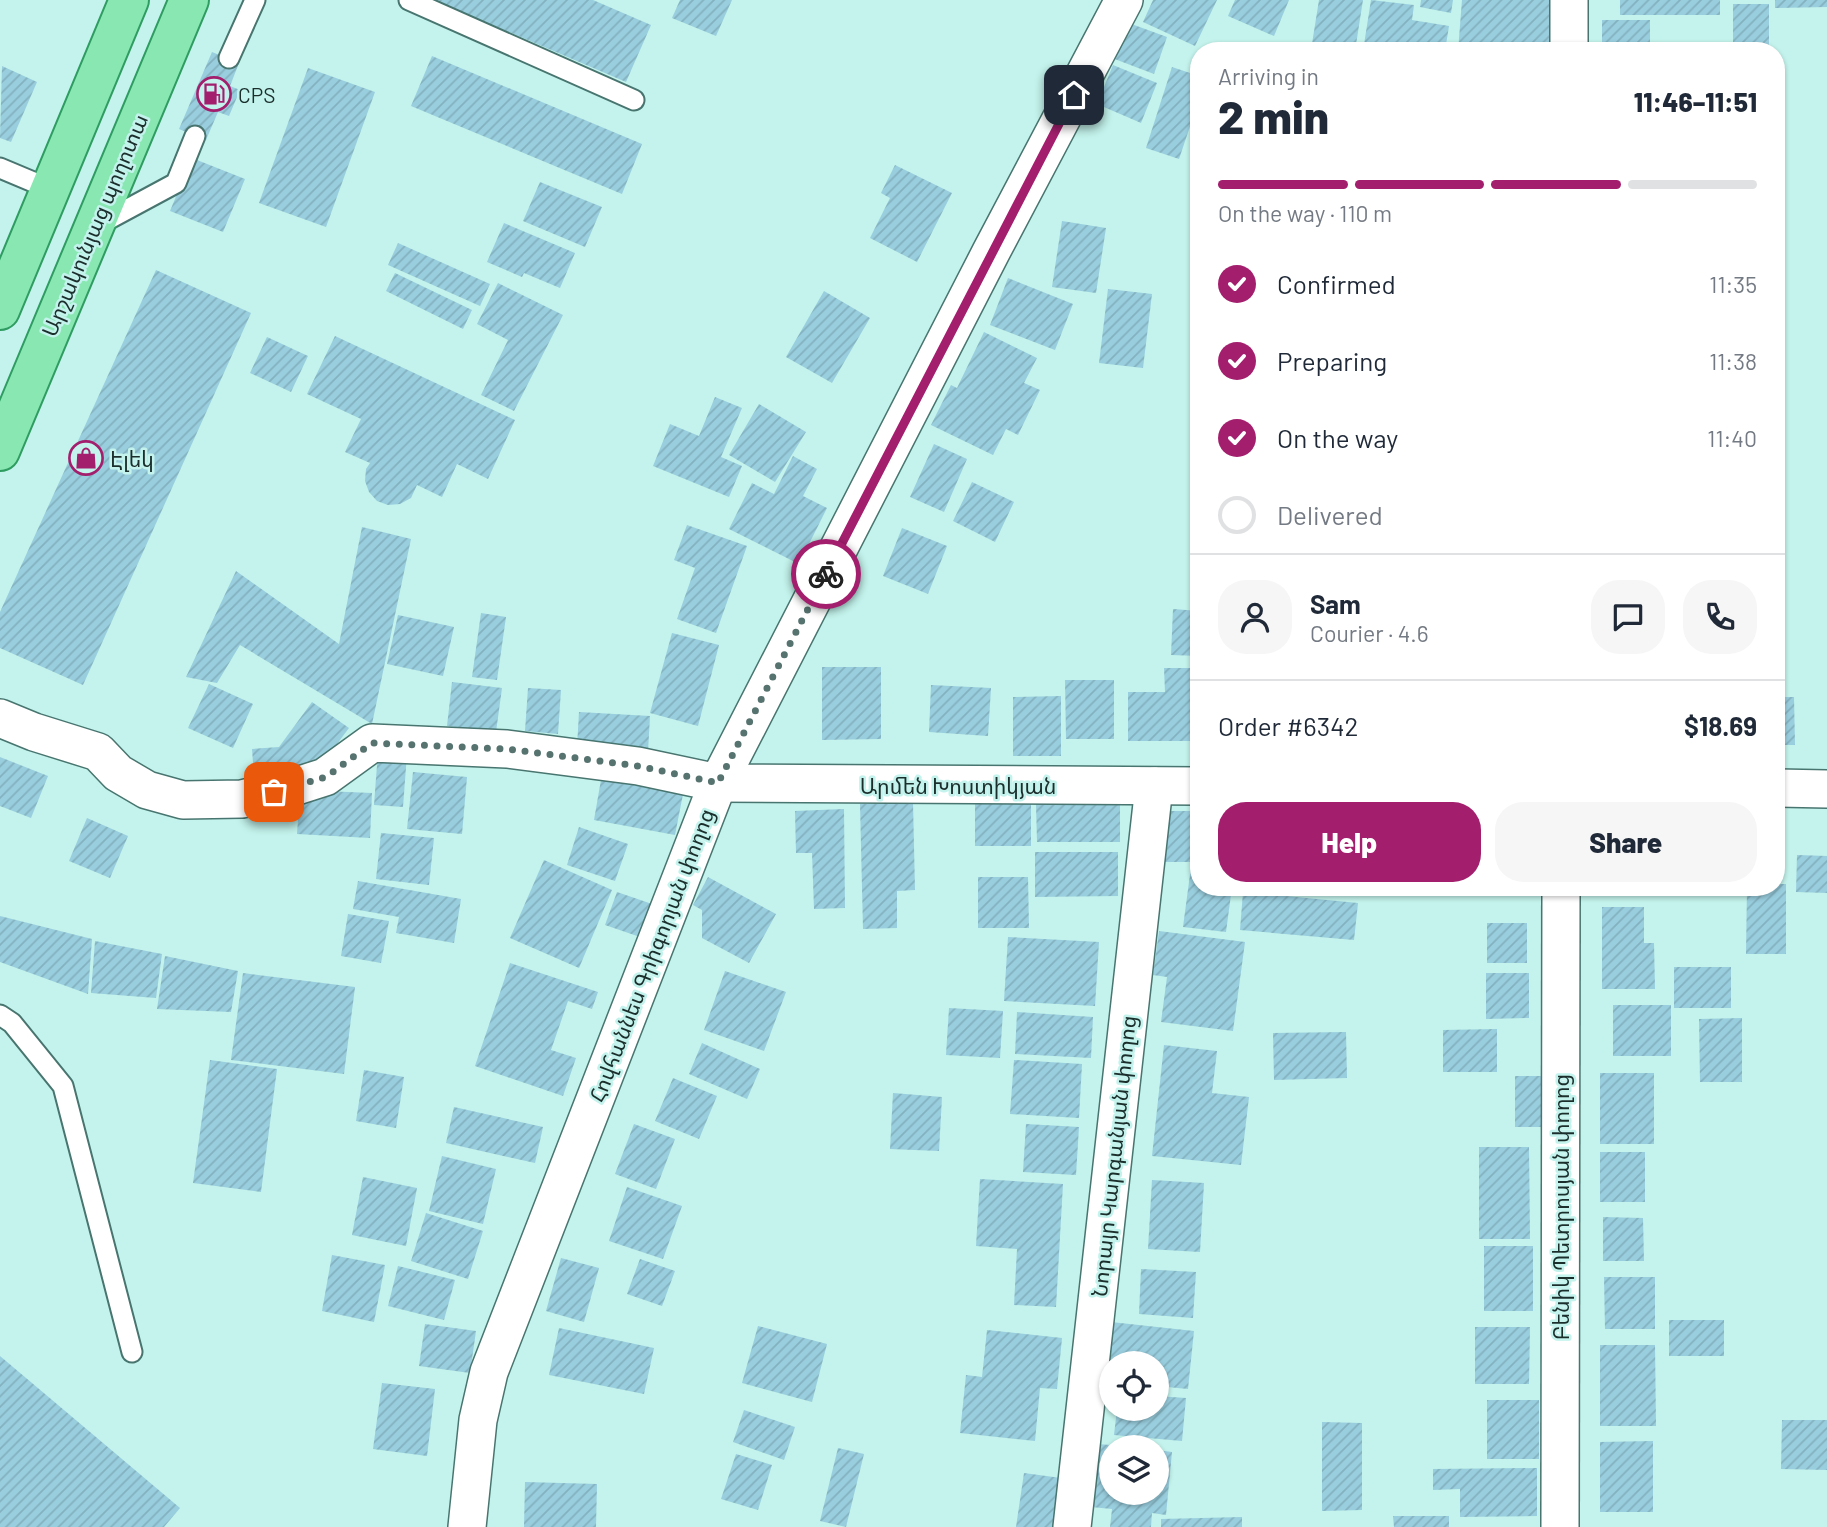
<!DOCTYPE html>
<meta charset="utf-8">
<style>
:root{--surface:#fff;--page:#f6f6f7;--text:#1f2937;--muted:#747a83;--line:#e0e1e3;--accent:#a31f6e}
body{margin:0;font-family:Barlow,"Noto Sans Armenian",sans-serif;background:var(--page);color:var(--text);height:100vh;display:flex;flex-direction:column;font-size:26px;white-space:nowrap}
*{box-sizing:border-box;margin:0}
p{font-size:23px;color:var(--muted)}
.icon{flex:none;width:38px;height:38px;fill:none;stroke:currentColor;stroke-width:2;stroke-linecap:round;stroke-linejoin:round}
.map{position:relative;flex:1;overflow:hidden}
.details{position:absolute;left:1190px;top:42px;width:595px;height:854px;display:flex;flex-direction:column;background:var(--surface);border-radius:28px;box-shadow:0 2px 5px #0004}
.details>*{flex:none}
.fabs{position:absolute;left:1099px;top:1351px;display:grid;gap:14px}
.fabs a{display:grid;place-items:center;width:70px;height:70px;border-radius:50%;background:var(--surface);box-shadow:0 2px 5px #0004;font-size:35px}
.pin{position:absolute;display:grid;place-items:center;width:60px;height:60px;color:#fff;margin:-30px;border-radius:14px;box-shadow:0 4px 10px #0006}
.courier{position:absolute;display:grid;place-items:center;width:70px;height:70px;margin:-35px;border:5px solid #a31f6e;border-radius:50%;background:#fff;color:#222;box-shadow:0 2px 9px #0007}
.headline em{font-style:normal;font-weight:800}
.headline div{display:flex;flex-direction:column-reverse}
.headline{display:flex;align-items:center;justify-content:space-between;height:119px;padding:0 28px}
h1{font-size:46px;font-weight:800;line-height:52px}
.bar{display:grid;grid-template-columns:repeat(4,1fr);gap:10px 7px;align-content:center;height:84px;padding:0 28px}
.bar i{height:9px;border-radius:5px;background:var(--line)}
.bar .active{background:var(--accent)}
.bar p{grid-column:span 4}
.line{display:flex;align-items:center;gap:18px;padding:0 28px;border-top:2px solid var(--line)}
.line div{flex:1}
.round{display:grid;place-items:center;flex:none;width:74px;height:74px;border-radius:28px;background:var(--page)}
ol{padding:0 28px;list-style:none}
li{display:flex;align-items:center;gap:21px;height:77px}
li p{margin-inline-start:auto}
li .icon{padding:7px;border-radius:50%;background:var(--accent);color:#fff;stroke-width:4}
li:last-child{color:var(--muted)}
li i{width:38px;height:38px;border:4px solid var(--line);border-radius:50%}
.primary-button{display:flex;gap:14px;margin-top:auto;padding:14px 28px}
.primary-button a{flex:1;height:80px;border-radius:28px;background:var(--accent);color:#fff;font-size:28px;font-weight:800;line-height:80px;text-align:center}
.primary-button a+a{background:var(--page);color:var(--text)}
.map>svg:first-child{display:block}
</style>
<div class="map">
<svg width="1827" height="1527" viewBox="0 0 1827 1527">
<defs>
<pattern id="building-hatch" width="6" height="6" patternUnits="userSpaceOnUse" patternTransform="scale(1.75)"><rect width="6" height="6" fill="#99cede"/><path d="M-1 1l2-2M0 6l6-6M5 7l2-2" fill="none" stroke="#83b1bf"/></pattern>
</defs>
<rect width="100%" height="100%" fill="#c3f3ec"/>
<!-- building -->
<g fill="url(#building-hatch)">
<polygon points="434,0 593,0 651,25 626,82"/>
<polygon points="680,0 732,0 716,36 672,18"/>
<polygon points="1153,0 1217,0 1195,46 1143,22"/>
<polygon points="1235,0 1289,0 1274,36 1228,16"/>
<polygon points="1319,0 1363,0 1355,51 1311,50"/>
<polygon points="1371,0 1414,5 1412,20 1449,26 1445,51 1363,51"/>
<polygon points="1421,0 1453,0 1451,13 1420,7"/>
<polygon points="1462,0 1555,0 1551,51 1458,51"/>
<rect x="1620" y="0" width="100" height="15"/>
<polygon points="1775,0 1827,0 1827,7 1775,8"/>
<rect x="1733" y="4" width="36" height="47"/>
<rect x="1602" y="20" width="48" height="31"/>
<polygon points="1126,22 1167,37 1154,74 1112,58"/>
<polygon points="212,52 239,63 230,86 240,90 229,116 218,112 206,140 179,129"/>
<polygon points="432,56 642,144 622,194 411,106"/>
<polygon points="1113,65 1157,83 1141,123 1097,104"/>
<polygon points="2,66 37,82 11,142 0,138"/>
<polygon points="1172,67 1199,76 1199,100 1179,159 1146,148"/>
<polygon points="308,68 375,92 326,227 259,203"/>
<polygon points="192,158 245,179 223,232 170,211"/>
<polygon points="895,165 952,193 917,262 870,238 890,198 881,193"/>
<polygon points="540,182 602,207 585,247 523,221"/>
<polygon points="1062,221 1106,228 1096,293 1052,287"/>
<polygon points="504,223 575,253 560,288 524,273 522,277 487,262"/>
<polygon points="398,243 490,284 480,306 388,265"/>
<polygon points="156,270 251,313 83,685 0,648 0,612"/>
<polygon points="395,273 472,310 463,329 386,291"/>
<polygon points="1008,278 1073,304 1055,350 990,325"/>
<polygon points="498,283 563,315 514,411 481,395 508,340 477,324"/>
<polygon points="1108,289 1152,294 1143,368 1099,363"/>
<polygon points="824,291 870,318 832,383 786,357"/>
<polygon points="984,332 1037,358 1024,383 1040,390 1018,435 1006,429 993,455 931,425 951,385 957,388"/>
<polygon points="335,336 515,420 488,479 457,464 442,497 417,485 411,498 400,504 388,505 377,501 369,492 365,481 366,469 370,463 345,452 361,419 307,394"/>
<polygon points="267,337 308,356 291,392 250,373"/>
<polygon points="715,397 742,408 721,457 742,466 729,497 653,466 670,424 699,436"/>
<polygon points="759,404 806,432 775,482 729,455"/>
<polygon points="934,444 967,459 944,512 910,497"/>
<polygon points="793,456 817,469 803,496 827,508 799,564 729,529 752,483 774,494"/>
<polygon points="972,482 1014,502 995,542 953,521"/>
<polygon points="687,525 747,546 716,633 677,619 695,568 674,560"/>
<polygon points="362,527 411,539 372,724 240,645 217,683 186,677 236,571 339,644"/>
<polygon points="902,528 947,546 928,594 883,576"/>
<polygon points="1173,609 1199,611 1199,656 1171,655"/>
<polygon points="481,613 506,617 497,680 472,677"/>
<polygon points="398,615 454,627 443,676 387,664"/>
<polygon points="672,633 719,645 698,726 650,713"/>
<polygon points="822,667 881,667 881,739 822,740"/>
<polygon points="1164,668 1199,668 1199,741 1128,741 1128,692 1165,692"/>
<polygon points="1065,680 1114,680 1114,739 1066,739"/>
<polygon points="452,682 502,688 496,732 447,726"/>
<polygon points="209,684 253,704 233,748 188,728"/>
<polygon points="931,685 991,688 988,736 929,732"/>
<polygon points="528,688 561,690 558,734 525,731"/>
<polygon points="1061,696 1061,756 1013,756 1013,697"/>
<polygon points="1776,697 1794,697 1795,745 1776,745"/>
<polygon points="312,702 349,728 315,773 312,771 254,776 252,749 279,747"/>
<polygon points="579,712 650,716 648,752 577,747"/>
<polygon points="378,752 407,754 403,807 374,805"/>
<polygon points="0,757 48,776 31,818 0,806"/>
<polygon points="413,772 467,777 462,834 407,829"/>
<polygon points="602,774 684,789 675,835 594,820"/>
<polygon points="300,790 372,793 370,838 297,834"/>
<polygon points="913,803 915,890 897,891 897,928 863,929 860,804"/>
<rect x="975" y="804" width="56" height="42"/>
<polygon points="1036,804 1120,804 1120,842 1037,842"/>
<polygon points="844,809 845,908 814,909 812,853 796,853 795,811"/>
<rect x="1164" y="811" width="35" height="51"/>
<polygon points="87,818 128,836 110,878 69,861"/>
<rect x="1776" y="819" width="7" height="42"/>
<polygon points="579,827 628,844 615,881 567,865"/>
<polygon points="381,833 434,838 429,885 376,879"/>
<polygon points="1035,852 1118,852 1118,896 1035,897"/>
<polygon points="1797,855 1827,856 1827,893 1796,892"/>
<polygon points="544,860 612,890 579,968 510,938"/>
<polygon points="1191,867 1199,868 1199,887 1232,887 1226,932 1183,927"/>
<polygon points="708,877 776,914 749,963 702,938 702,910 693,905"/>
<polygon points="978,877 1028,877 1029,928 978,928"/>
<polygon points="358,881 461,899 454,943 396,933 399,917 353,909"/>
<polygon points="1776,884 1786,884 1786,954 1746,954 1747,887 1776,887"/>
<rect x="1603" y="887" width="74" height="6"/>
<polygon points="617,892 655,905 643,938 605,925"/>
<polygon points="1243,892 1358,903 1354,940 1240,930"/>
<polygon points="1602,907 1644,907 1644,943 1654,943 1655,989 1602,989"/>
<polygon points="348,914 389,921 381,963 341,956"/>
<polygon points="0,916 92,939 88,994 0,962"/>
<rect x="1487" y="923" width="40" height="40"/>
<polygon points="1159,931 1245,942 1233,1031 1161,1022 1167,977 1153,975"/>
<polygon points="1008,937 1099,942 1095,1006 1004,1001"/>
<polygon points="95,941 162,954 156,998 91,993"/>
<polygon points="165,956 238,971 231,1012 157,1009"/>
<polygon points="510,963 598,992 592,1009 568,1001 551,1050 576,1058 563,1096 475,1066"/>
<rect x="1674" y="967" width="57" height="41"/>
<polygon points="725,971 786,992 764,1051 704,1030"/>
<polygon points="243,973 355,987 344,1074 231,1060"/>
<polygon points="1486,973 1529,973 1529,1018 1486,1019"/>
<rect x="1613" y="1005" width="58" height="51"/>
<polygon points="949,1008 1003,1011 1000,1058 946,1055"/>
<polygon points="1017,1012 1093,1017 1091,1058 1015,1054"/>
<polygon points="1742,1018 1742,1082 1700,1082 1699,1019"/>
<polygon points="1497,1029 1497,1072 1443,1072 1443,1030"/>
<polygon points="1346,1032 1347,1078 1274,1080 1273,1033"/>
<polygon points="702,1043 760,1069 747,1099 689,1074"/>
<polygon points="1164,1045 1217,1051 1212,1093 1249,1097 1241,1165 1152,1156"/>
<polygon points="210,1060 277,1069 261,1192 193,1183"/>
<polygon points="1014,1060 1082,1064 1079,1118 1010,1114"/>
<polygon points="364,1070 404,1077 396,1128 356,1121"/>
<rect x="1600" y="1073" width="54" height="71"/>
<rect x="1515" y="1076" width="33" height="51"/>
<polygon points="673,1078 717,1096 699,1139 655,1121"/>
<polygon points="893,1093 942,1097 939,1151 890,1149"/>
<polygon points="454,1107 543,1127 535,1163 446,1143"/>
<polygon points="634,1124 675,1139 656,1189 615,1174"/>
<polygon points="1026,1124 1079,1127 1076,1175 1023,1172"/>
<polygon points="1479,1147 1529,1147 1530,1239 1479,1239"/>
<rect x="1600" y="1152" width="45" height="50"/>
<polygon points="442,1156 496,1169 483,1224 429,1211"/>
<polygon points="363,1177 417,1188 406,1246 352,1235"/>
<polygon points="980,1179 1063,1184 1056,1307 1014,1305 1017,1249 976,1246"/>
<polygon points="1152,1180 1204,1183 1200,1252 1148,1249"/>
<polygon points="627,1187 682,1206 663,1259 609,1241"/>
<polygon points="426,1213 483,1231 468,1279 411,1261"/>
<polygon points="1603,1217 1643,1218 1644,1261 1603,1261"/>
<rect x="1484" y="1246" width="49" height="65"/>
<polygon points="332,1255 385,1265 374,1322 322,1311"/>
<polygon points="561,1258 599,1268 584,1322 546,1311"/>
<polygon points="640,1259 675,1271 662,1306 627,1294"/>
<polygon points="398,1266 455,1280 444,1320 388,1306"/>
<polygon points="1141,1269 1196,1272 1193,1318 1139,1314"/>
<polygon points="1604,1277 1655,1277 1655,1329 1605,1329"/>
<rect x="1669" y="1320" width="55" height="36"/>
<polygon points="1111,1322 1194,1331 1188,1389 1157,1386 1157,1363 1111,1363 1111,1381 1105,1380"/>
<polygon points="425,1324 476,1331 470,1373 419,1366"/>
<polygon points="758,1326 827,1344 812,1402 742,1383"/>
<polygon points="1475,1327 1530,1327 1529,1384 1475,1384"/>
<polygon points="559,1328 654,1348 644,1394 549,1375"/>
<polygon points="987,1330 1062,1338 1057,1389 1040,1388 1035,1441 960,1433 966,1375 982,1377"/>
<polygon points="1600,1345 1655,1345 1656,1426 1600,1426"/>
<polygon points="0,1356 180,1508 164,1527 0,1527"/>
<polygon points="382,1383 435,1389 427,1456 373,1449"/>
<polygon points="1157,1396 1186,1398 1182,1441 1114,1435 1117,1409 1157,1409"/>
<rect x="1487" y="1400" width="52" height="59"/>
<polygon points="744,1410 795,1427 784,1460 733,1442"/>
<polygon points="1782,1420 1827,1420 1827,1470 1781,1469"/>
<polygon points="1322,1422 1362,1423 1362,1510 1322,1511"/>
<polygon points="1653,1441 1653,1512 1600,1512 1600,1442"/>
<polygon points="1097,1444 1111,1445 1111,1493 1157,1493 1157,1450 1172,1452 1166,1515 1152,1513 1151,1527 1110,1527 1112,1509 1091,1507"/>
<polygon points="838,1448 864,1454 846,1527 820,1521"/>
<polygon points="736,1454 772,1465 758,1510 721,1499"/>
<polygon points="1537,1468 1537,1516 1460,1517 1460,1489 1433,1490 1433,1469"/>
<polygon points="1024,1473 1061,1478 1054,1527 1016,1527"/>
<polygon points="525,1482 597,1484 596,1527 524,1527"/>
<polygon points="1393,1516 1449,1516 1449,1527 1394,1527"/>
<polygon points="1242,1517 1242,1527 1161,1527 1161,1519"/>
</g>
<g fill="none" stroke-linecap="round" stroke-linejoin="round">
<!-- lane casing -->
<g stroke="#48756f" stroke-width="23">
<g id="lane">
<polyline points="409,0 634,100"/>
<polyline points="229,58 255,0"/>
<polyline points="0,168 50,189"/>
<polyline points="98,225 176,183 195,136"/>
<polyline points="0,1015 12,1023 63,1086 132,1352"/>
</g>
</g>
<!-- street casing -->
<g stroke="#48756f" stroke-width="40">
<g id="street">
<polyline points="1569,51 1569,0"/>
<polyline points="0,718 34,732 98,752 118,773 147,790 183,800 242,799 300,785 325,777 372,743 507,749 638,766 718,783 1199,786"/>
<polyline points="1776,788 1827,789"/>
<polyline points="467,1527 478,1420 489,1372 718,783 991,252 1124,0"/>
<polyline points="1072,1527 1154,786"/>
<polyline points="1560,1527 1561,887"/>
</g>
</g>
<!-- primary casing -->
<g stroke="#2f9c62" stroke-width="42">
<g id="primary">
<polyline points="0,310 129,0"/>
<polyline points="0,451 189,0"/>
</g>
</g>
<!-- lane -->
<use href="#lane" stroke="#fff" stroke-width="19"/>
<!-- street -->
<use href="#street" stroke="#fff" stroke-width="37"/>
<!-- primary -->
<use href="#primary" stroke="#89e7b2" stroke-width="38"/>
</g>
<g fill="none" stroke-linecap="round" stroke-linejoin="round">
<!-- done -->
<polyline stroke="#56736f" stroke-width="7" stroke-dasharray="0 12.6" points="274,792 326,777 372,743 507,749 638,766 718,783 826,574"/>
<!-- route -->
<polyline stroke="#a31f6e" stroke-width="9" points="826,574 1074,95"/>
</g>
<!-- icons -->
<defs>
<g id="fuel-ring" transform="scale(1.75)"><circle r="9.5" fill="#c3f3ec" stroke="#a31f6e" stroke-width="1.5"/><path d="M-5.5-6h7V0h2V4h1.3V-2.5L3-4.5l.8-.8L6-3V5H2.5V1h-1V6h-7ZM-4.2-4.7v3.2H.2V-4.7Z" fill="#a31f6e"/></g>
<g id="shop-ring" transform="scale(1.75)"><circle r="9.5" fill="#c3f3ec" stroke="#a31f6e" stroke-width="1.5"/><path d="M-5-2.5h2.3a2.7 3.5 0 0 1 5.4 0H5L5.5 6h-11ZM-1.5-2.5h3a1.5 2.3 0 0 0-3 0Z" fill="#a31f6e"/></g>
</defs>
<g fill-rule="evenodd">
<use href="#fuel-ring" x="214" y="94"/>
<use href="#shop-ring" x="86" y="458"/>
</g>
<g text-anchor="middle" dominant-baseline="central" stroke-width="5" stroke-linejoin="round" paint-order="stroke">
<!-- poi labels -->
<g font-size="21" fill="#1b2e2c" stroke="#c3f3ec" text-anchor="start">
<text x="238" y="94">CPS</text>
<text x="110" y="458">Էլեկ</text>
</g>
<!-- street labels -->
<g font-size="21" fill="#1b2e2c" stroke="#c3f3ec">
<text transform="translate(94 225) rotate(-67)">Արշակունյաց պողոտա</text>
<text x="958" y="785">Արմեն Խոստիկյան</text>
<text transform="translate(651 955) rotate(-69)">Հովհաննես Գրիգորյան փողոց</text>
<text transform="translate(1113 1156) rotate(-84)">Նորայր Կարգանյան փողոց</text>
<text transform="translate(1560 1207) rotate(-90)">Բենիկ Պետրոսյան փողոց</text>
</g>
</g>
</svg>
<div class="fabs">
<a><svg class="icon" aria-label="locate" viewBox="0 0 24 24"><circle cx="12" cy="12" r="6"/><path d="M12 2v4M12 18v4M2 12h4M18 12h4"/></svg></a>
<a><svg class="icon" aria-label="layers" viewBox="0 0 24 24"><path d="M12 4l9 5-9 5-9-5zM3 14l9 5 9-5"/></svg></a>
</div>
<div class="pin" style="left:274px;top:792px;background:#ea580c"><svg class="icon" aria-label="bag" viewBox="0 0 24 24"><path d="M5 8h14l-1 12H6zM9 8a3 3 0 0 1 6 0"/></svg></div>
<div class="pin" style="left:1074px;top:95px;background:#1f2937"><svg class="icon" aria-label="home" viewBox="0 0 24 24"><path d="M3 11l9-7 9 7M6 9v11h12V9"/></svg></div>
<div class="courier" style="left:826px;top:574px"><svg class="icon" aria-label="bike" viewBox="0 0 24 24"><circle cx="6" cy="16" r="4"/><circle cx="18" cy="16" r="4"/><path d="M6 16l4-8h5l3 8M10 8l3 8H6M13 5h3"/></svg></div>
<section class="details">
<div class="headline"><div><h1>2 min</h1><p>Arriving in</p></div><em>11:46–11:51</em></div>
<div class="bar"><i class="active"></i><i class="active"></i><i class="active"></i><i></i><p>On the way · 110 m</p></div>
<ol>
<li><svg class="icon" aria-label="check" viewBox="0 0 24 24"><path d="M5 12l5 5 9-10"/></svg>Confirmed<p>11:35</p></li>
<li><svg class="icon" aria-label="check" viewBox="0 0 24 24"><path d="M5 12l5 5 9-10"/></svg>Preparing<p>11:38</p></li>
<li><svg class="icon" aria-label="check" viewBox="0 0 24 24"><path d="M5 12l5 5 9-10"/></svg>On the way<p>11:40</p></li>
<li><i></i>Delivered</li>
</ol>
<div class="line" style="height:126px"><a class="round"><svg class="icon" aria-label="person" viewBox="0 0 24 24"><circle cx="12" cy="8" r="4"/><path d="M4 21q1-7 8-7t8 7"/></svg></a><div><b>Sam</b><p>Courier · 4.6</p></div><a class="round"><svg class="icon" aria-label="chat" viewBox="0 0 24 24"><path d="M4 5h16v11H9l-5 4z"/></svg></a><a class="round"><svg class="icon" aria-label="phone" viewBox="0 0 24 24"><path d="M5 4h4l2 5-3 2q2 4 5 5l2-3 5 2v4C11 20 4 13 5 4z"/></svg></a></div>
<div class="line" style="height:91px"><div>Order #6342</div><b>$18.69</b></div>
<div class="primary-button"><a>Help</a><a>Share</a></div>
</section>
</div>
